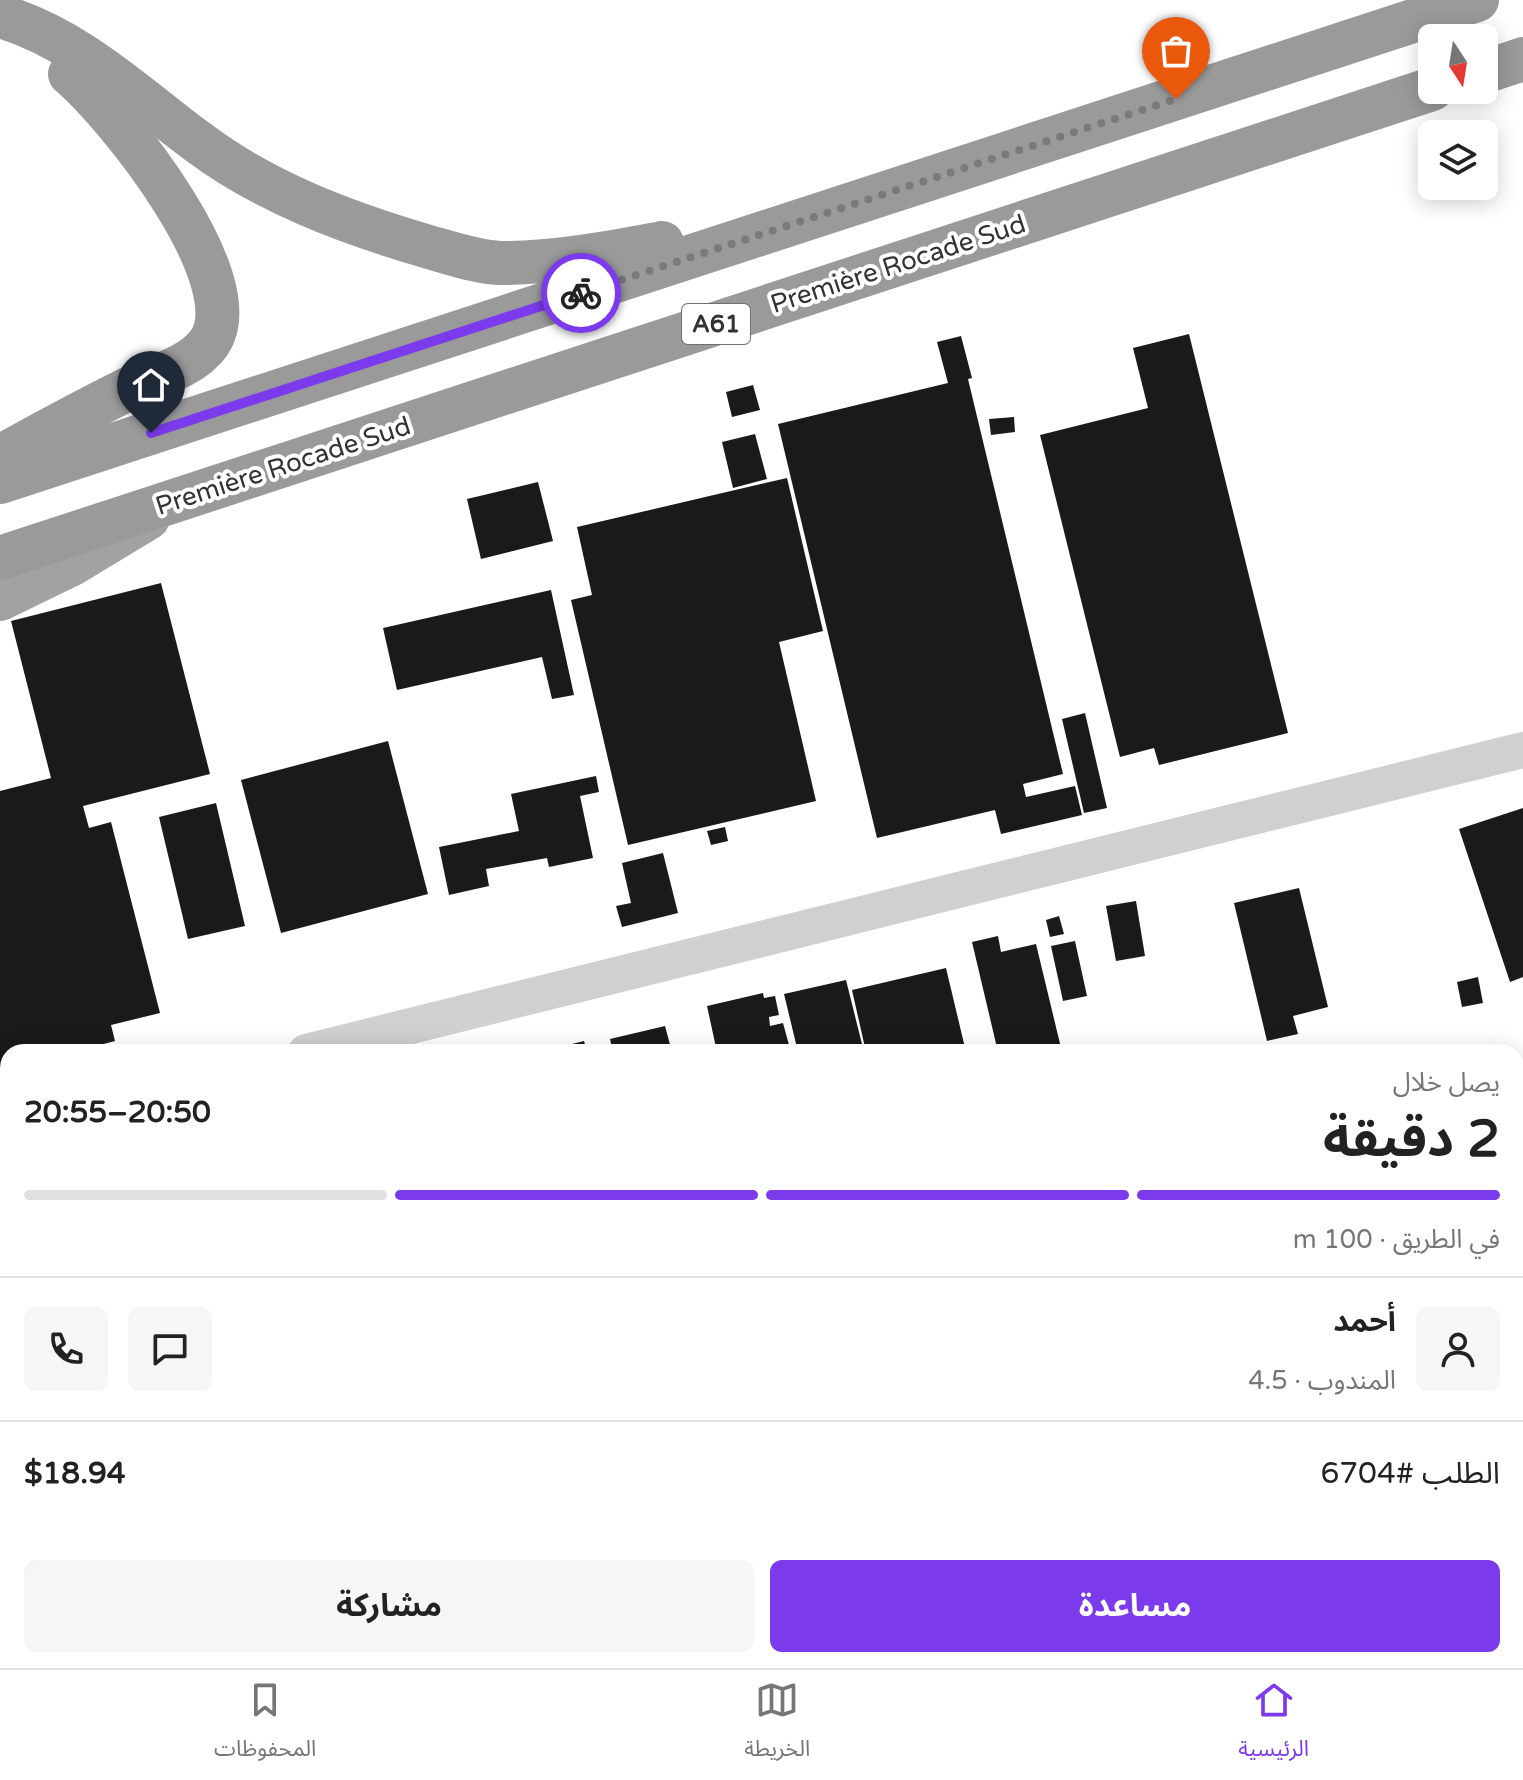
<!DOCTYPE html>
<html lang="ar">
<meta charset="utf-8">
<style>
:root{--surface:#fff;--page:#f6f6f6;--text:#222;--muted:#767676;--line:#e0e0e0;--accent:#7c3aed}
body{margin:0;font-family:"Varela Round","Noto Sans Arabic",sans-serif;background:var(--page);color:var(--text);direction:rtl;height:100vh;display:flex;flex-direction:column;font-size:30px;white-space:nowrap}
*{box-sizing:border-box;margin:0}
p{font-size:26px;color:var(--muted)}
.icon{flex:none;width:44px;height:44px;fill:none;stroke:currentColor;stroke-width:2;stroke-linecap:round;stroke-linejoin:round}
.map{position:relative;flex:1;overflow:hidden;direction:ltr}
.details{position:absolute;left:0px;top:1044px;width:1524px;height:624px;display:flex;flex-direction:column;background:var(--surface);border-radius:24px 24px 0 0;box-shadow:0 4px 20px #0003;direction:rtl}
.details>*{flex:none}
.needle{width:52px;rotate:168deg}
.controls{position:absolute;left:1418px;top:24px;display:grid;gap:16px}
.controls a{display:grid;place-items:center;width:80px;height:80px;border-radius:12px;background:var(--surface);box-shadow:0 4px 20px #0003;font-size:40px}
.pin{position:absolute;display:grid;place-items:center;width:68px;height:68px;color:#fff;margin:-82px -34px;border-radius:50% 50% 50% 0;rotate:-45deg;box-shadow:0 0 8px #0007}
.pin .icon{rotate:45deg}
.courier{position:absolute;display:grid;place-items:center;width:80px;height:80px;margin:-40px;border:6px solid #7c3aed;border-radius:50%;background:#fff;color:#222;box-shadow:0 2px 10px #0007}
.summary em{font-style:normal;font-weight:700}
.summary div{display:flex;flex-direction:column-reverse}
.summary{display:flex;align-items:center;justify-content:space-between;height:136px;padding:0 24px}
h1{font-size:52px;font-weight:700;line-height:60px}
.bar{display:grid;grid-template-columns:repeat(4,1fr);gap:12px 8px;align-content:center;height:96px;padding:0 24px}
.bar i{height:10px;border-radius:6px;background:var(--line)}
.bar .active{background:var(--accent)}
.bar p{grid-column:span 4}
.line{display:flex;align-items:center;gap:20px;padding:0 24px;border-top:2px solid var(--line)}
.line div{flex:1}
.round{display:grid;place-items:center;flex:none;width:84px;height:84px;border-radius:12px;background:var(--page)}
.action{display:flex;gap:16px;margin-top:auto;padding:16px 24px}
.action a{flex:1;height:92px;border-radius:12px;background:var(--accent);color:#fff;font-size:32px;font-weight:700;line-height:92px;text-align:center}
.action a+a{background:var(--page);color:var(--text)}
.tab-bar{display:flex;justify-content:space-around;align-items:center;height:112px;border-top:2px solid var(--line);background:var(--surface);font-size:22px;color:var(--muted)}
.tab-bar a{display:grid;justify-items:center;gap:4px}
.tab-bar .active{color:var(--accent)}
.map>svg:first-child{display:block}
</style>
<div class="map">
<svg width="1523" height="1668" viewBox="0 0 1523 1668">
<rect width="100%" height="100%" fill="#fff"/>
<!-- building -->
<g fill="#1a1a1a">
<polygon points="1189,334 1288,733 1159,765 1154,748 1120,757 1040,435 1148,408 1133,348"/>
<polygon points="961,336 972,378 968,379 1063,774 1023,784 1026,797 1075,786 1082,815 1001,834 995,810 877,838 778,424 948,383 937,342"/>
<polygon points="753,385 760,410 732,417 726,392"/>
<polygon points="1014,417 1015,432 991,435 989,419"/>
<polygon points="755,434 767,479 733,488 722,442"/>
<polygon points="787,478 823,631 779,642 816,801 628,845 571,600 592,595 577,527"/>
<polygon points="538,482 553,541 481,559 467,499"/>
<polygon points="161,583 210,774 83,806 89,828 111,822 160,1013 111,1025 115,1041 73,1052 8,1052 8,1069 0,1071 0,791 51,778 11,621"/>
<polygon points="551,590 574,695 552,699 542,657 397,690 383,628"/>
<polygon points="1085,713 1107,808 1084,813 1062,719"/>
<polygon points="388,741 428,894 281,933 241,780"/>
<polygon points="596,776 599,792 580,796 593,858 549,867 547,858 486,869 489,886 449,895 439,847 519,831 511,794"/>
<polygon points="216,803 245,926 188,939 159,817"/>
<polygon points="1523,808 1523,977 1510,982 1459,829"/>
<polygon points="725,827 728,841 711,845 707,831"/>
<polygon points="663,853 678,913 622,927 616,906 631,903 622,863"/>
<polygon points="1299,888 1328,1007 1293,1016 1298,1034 1267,1041 1234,903"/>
<polygon points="1136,901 1145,956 1116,961 1106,906"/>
<polygon points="1059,916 1064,934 1050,937 1046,920"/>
<polygon points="998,936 1001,952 1036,944 1062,1052 998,1052 972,942"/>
<polygon points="1075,941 1087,996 1063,1001 1051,946"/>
<polygon points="946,968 966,1052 866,1052 852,990"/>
<polygon points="1478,977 1483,1003 1462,1007 1457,982"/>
<polygon points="846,980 864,1052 798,1052 784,994"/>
<polygon points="763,993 764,998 775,996 779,1015 769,1017 770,1026 783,1023 789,1045 775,1049 776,1052 717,1052 707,1006"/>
<polygon points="665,1026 672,1052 613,1052 610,1039"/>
<polygon points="584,1041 587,1052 544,1052 544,1051"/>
<polygon points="1523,1098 1523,1309 1516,1311 1516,1100"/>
<polygon points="5,1175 8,1187 7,1366 0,1337 0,1176"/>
<polygon points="1523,1366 1523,1386 1519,1386 1516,1367"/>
<polygon points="558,1660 693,1660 694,1661 666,1668 560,1668"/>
<polygon points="1023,1660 1413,1660 1414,1668 995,1668"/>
</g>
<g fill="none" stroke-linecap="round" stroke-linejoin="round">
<!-- minor -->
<g stroke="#d0d0d0" stroke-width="36">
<polyline points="306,1052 1523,750"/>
<polyline points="0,1128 8,1126"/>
</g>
<!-- trunk -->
<g stroke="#a2a2a2" stroke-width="44">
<polyline points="0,599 72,564 148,518"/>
<polyline points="0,1568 8,1600"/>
<polyline points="23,1660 25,1668"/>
</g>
<!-- motorway -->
<g stroke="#9a9a9a" stroke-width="44">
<path d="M0,16C76,38 136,96 198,142C266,193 347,223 429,247C450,253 477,262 500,263C555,263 608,253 662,243"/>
<polyline points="1484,72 1523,59"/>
<path d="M0,457C43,433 86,410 130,388C155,376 192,367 209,343C252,281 117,114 70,74"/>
<polyline points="0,482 1477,0"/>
<polyline points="0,558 1432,89"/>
</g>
</g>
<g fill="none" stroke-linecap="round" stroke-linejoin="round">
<!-- done -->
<polyline stroke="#7a7a7a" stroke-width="8" stroke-dasharray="0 14.4" points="581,293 1176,99"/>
<!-- route -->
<polyline stroke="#7c3aed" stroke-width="10" points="151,433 581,293"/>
</g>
<g text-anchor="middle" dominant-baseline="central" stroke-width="8" stroke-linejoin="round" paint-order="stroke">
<!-- shield labels -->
<rect fill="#fff" stroke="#707070" stroke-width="2" x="682" y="304" width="68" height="40" rx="6"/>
<g font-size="24" font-weight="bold" fill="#333">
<text x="716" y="324">A61</text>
</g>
<!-- street labels -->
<g font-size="26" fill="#333" stroke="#fff">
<text transform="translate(898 264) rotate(-18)">Première Rocade Sud</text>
<text transform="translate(283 466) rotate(-18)">Première Rocade Sud</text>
</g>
</g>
</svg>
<div class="controls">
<a><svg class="needle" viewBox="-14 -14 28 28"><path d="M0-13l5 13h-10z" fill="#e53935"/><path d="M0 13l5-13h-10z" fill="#767676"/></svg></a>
<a><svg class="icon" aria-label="layers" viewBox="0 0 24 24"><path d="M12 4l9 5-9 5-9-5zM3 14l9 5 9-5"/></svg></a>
</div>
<div class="pin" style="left:1176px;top:99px;background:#ea580c"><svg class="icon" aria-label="bag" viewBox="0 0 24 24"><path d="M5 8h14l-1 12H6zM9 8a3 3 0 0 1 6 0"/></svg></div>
<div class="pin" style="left:151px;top:433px;background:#1f2937"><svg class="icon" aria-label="home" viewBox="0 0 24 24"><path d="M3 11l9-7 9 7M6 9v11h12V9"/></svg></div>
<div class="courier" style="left:581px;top:293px"><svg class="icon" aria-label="bike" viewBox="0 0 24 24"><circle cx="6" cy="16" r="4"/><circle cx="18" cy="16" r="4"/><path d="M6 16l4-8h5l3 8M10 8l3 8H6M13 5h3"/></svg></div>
<section class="details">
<div class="summary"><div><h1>2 دقيقة</h1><p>يصل خلال</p></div><em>20:50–20:55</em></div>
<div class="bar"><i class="active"></i><i class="active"></i><i class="active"></i><i></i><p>في الطريق · 100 m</p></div>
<div class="line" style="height:144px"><a class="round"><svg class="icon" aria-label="person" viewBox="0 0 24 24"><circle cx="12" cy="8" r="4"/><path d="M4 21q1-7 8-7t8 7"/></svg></a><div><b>أحمد</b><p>المندوب · 4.5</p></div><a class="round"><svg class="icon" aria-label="chat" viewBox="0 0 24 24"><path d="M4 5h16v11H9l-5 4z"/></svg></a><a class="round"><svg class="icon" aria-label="phone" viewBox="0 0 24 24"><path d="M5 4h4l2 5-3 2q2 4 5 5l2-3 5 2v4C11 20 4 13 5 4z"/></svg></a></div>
<div class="line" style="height:104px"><div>الطلب #6704</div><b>$18.94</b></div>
<div class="action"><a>مساعدة</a><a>مشاركة</a></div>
</section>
</div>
<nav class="tab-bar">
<a class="active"><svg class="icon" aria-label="home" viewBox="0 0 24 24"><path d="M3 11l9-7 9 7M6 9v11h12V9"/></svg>الرئيسية</a>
<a><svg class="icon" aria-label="map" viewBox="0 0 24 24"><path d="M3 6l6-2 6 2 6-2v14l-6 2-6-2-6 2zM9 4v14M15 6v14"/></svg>الخريطة</a>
<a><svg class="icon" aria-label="saved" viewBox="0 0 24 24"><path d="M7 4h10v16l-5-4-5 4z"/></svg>المحفوظات</a>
</nav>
